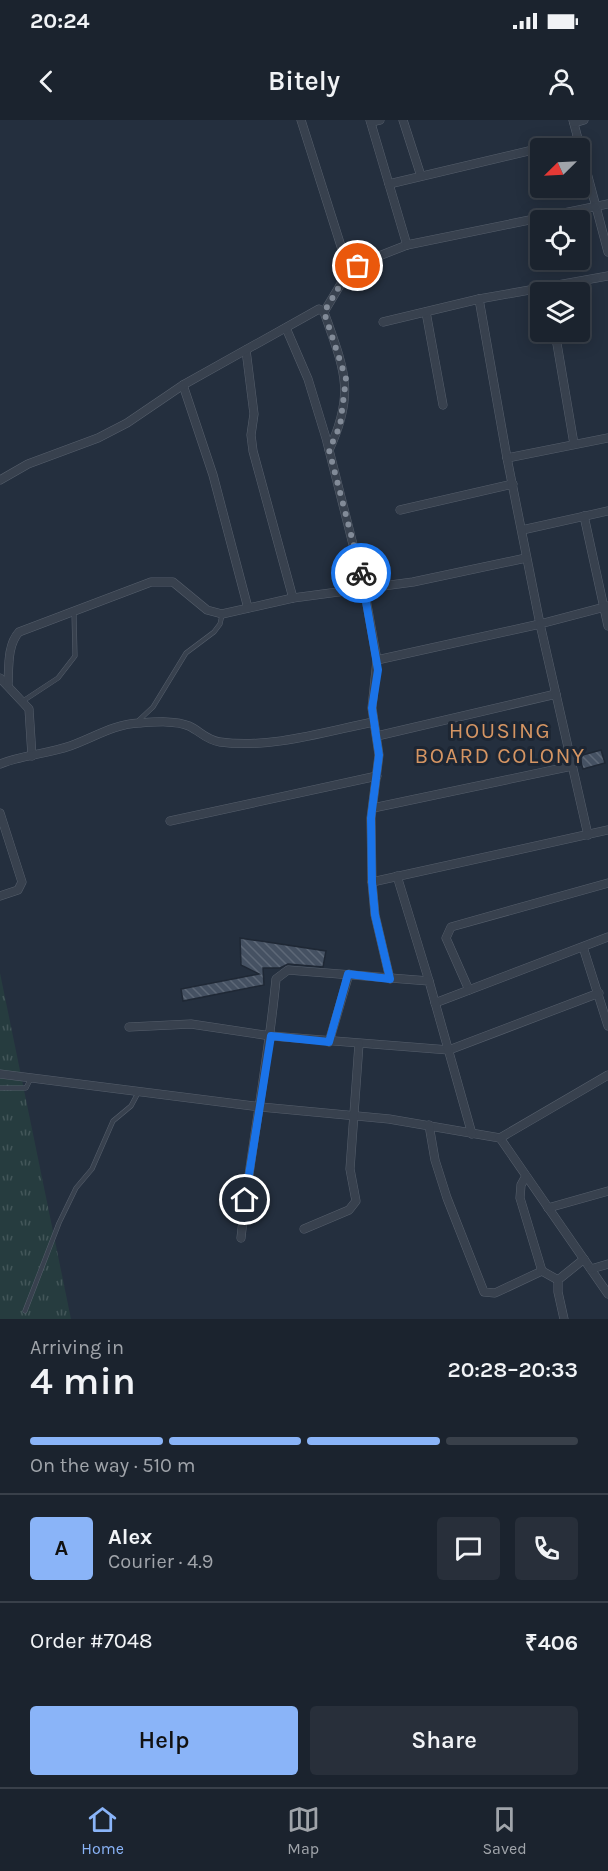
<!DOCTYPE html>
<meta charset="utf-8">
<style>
:root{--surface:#1b232e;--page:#282f3a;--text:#f1f3f6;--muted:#a0a4aa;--line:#39404a;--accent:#8ab4f8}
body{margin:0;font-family:Karla,sans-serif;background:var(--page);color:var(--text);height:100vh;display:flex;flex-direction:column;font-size:22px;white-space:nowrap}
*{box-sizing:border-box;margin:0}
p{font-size:20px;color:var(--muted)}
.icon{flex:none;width:33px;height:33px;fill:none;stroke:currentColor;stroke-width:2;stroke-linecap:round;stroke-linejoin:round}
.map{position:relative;height:1199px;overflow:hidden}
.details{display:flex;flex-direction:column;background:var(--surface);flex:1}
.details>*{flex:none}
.needle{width:39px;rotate:246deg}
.fabs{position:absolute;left:530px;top:18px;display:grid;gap:12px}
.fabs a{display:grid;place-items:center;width:60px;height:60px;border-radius:6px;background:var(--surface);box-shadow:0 3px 15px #0003,0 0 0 2px var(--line);font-size:30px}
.pin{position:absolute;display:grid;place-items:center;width:51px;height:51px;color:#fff;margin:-26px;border:3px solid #fff;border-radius:50%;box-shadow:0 2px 6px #0007}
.courier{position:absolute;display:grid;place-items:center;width:60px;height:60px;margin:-30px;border:4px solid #1a73e8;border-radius:50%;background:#fff;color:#222;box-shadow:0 2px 8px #0007}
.overview em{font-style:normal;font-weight:600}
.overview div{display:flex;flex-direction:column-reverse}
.overview{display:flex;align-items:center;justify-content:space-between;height:102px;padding:0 30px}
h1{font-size:39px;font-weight:600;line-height:45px}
.bar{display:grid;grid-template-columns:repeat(4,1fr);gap:9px 6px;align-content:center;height:72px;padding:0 30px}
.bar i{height:8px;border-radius:4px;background:var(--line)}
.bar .active{background:var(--accent)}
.bar p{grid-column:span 4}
.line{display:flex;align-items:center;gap:15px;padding:0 30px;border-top:2px solid var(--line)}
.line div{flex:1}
.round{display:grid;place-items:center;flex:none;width:63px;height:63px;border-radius:6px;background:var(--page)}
.button{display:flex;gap:12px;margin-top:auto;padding:12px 30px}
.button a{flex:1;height:69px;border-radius:6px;background:var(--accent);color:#111;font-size:24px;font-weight:600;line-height:69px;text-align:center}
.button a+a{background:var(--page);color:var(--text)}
.status{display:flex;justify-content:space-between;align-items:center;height:42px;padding:0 30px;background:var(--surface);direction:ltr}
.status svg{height:16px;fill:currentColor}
header{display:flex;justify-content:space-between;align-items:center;height:78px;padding:0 30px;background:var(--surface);font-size:27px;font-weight:600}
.dock{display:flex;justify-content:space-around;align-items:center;height:84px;border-top:2px solid var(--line);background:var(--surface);font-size:16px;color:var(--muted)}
.dock a{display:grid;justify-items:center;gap:3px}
.dock .active{color:var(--accent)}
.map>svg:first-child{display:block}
</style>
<div class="status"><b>20:24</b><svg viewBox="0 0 49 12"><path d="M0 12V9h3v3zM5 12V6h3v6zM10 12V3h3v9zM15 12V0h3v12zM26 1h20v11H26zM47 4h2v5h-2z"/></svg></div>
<header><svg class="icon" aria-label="back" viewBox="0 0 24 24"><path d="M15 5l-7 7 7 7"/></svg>Bitely<svg class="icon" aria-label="person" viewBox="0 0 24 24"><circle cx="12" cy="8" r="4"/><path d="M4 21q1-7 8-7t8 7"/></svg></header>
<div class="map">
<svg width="608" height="1199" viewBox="0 0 608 1199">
<defs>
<pattern id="grass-tufts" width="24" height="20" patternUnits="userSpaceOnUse" patternTransform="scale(1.5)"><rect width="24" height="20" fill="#263c3f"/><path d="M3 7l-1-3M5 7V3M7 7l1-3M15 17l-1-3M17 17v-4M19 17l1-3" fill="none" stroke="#435659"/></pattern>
<pattern id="building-back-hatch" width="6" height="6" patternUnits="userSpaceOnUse" patternTransform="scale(1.5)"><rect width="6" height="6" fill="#455162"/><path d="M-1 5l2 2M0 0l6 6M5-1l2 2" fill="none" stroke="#5d6877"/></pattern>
</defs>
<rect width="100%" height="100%" fill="#242f3e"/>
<!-- grass -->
<polygon fill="url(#grass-tufts)" points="0,853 71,1199 0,1199"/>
<!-- building -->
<g fill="url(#building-back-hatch)" stroke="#1f2835" stroke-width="1.5">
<polygon points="601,630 605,643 583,649 579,636"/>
<polygon points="240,818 326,831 323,847 288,844 280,848 263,848 264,865 183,881 181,869 259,854 241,845"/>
</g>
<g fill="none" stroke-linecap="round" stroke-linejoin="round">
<!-- service casing -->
<g stroke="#565f6c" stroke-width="5">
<g id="service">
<polyline points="23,581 58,558 75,536 74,493"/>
<polyline points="137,602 153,587 186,533 214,512 220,504 222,495"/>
<polyline points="0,968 26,968 31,958"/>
<polyline points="25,1191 59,1103 76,1068 92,1049 113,1001 131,986 138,973"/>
</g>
</g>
<!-- minor casing -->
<g stroke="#565f6c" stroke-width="9">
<g id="minor">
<polyline points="301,0 346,142 351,147 407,125 370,0"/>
<polyline points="403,0 421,56"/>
<polyline points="573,0 608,132"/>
<polyline points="371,2 380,0"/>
<polyline points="574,3 584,0"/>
<polyline points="389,64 579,19"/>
<polyline points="407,125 608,84"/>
<polyline points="608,156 479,179 507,338 608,318"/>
<polyline points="324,192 351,147"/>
<polyline points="426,192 443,285"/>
<polyline points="383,202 479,179"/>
<polyline points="286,208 308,259 326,318 364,468 377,540 372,588 379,635 371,698 372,762 375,795 390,859"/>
<polyline points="555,212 574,324"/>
<polyline points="246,230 254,294 251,315 253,331 293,478"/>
<polyline points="183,265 213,355 248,488"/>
<path d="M0,360L28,344L98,318L127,303L183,265L319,189L324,192C344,249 356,272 329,330"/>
<polyline points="400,390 513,364"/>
<polyline points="584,396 608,506"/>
<polyline points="522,410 608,391"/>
<polyline points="377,540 540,504 507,338"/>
<polyline points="0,558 29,589 32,636"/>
<path d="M8,565C9,548 7,525 19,512L151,462H173L207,490L222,494L293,478L413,462L526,438"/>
<polyline points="377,616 556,574"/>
<path d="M0,644C22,635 47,634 70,626C93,618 114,604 139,603C154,602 175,600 189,606C200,611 206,620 220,622C270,629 324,612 373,602"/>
<polyline points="373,688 572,646"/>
<polyline points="0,693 22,762 18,770 0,776"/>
<polyline points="170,701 377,656"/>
<polyline points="588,715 540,504 608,486"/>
<polyline points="397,756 429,861"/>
<polyline points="372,762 608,710"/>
<polyline points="583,827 608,906"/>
<polyline points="469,870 446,818 451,807 608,763"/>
<polyline points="435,883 608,817"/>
<polyline points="129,907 191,904 271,916 449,930 599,873"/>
<polyline points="329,922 349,854"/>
<polyline points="0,954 261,987 389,999 500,1018 608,1174"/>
<polyline points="429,1005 435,1040 447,1078 484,1172 495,1173 542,1151 558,1160"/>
<polyline points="500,1018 608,955"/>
<polyline points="526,1056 521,1065 520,1078 542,1151"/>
<polyline points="548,1088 608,1071"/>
<polyline points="304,1109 349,1090 356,1081 350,1049 359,924"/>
<path d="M241,1118C250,1031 268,946 276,859L288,850L429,861L472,1014"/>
<polyline points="591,1149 608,1144"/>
<polyline points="564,1199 558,1172 558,1160 584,1139"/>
</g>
</g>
<!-- service -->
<use href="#service" stroke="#38414e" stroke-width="4"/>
<!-- minor -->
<use href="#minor" stroke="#38414e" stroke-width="8"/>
</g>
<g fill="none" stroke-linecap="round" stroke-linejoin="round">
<!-- done -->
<polyline stroke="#828b98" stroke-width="6" stroke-dasharray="0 10.8" points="358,146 351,147 324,192 346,259 340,306 329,330 361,453"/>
<!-- route -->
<polyline stroke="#1a73e8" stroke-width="8" points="245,1080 271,916 329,922 348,854 390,859 375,795 372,762 371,698 379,635 372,588 378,550 361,453"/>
</g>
<g text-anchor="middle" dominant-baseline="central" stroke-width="6" stroke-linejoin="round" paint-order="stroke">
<!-- neighbourhood labels -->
<g font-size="22" letter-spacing="1.5" fill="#d59563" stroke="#1d2633">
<text x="500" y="611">HOUSING<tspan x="500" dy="25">BOARD COLONY</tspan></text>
</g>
</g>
</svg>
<div class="fabs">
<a><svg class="needle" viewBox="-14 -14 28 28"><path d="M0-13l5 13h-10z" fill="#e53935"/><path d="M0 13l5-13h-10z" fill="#a0a4aa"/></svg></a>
<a><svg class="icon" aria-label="locate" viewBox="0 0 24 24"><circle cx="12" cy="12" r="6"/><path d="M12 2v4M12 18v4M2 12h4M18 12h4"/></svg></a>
<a><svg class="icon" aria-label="layers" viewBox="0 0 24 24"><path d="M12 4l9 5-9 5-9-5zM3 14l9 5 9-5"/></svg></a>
</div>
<div class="pin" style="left:358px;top:146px;background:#ea580c"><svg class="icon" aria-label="bag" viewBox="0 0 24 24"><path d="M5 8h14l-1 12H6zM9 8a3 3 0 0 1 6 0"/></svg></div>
<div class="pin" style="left:245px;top:1080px;background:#1f2937"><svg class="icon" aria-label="home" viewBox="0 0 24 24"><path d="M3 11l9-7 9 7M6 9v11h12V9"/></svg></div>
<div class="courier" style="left:361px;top:453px"><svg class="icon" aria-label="bike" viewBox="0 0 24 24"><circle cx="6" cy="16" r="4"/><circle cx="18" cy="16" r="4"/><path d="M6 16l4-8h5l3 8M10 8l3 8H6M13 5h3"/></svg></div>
</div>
<section class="details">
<div class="overview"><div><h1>4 min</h1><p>Arriving in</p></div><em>20:28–20:33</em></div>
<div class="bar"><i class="active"></i><i class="active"></i><i class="active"></i><i></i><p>On the way · 510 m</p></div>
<div class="line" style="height:108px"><b class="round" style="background:var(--accent);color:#111">A</b><div><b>Alex</b><p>Courier · 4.9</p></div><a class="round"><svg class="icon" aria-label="chat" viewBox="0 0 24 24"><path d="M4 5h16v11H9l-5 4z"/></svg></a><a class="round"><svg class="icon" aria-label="phone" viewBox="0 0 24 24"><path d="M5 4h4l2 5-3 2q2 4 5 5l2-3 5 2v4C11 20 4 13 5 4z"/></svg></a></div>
<div class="line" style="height:78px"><div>Order #7048</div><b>₹406</b></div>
<div class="button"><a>Help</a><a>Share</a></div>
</section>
<nav class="dock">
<a class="active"><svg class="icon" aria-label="home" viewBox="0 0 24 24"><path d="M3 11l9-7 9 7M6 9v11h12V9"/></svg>Home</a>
<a><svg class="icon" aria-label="map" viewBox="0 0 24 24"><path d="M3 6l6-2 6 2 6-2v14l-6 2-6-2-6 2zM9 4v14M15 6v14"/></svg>Map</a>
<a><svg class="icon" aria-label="saved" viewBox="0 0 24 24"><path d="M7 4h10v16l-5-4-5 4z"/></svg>Saved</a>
</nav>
